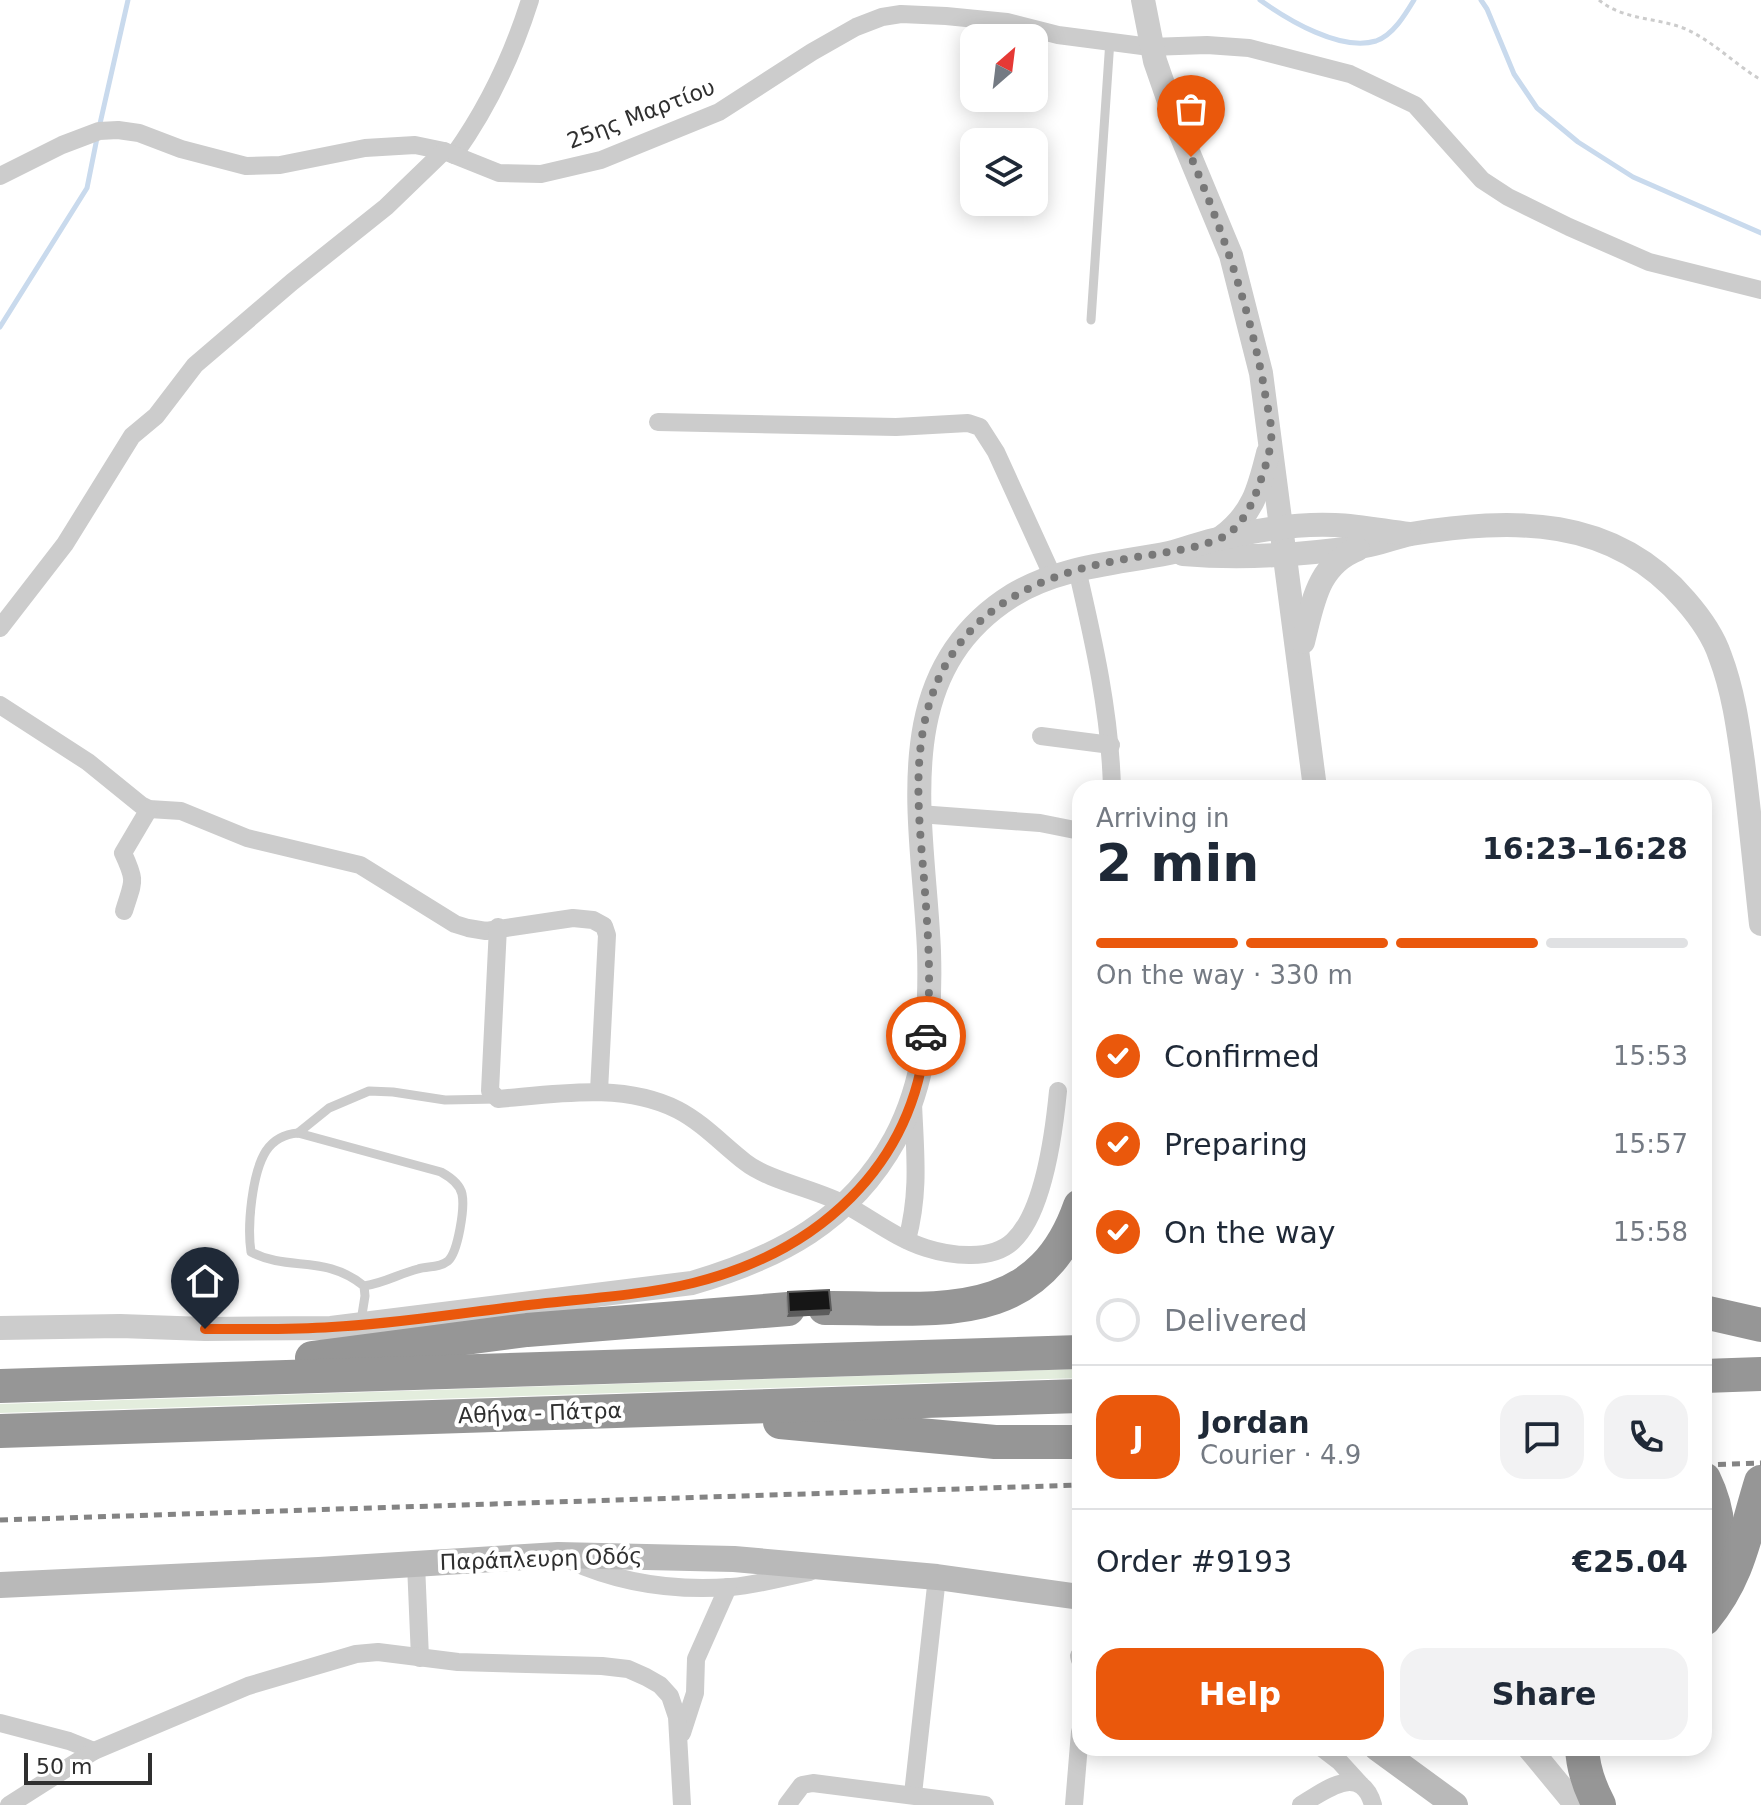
<!DOCTYPE html>
<meta charset="utf-8">
<style>
:root{--surface:#fff;--page:#f2f2f3;--text:#1f2937;--muted:#747a83;--line:#e0e1e3;--accent:#ea580c}
body{margin:0;font-family:"DejaVu Sans",sans-serif;background:var(--page);color:var(--text);height:100vh;display:flex;flex-direction:column;font-size:30px;white-space:nowrap}
*{box-sizing:border-box;margin:0}
p{font-size:26px;color:var(--muted)}
.icon{flex:none;width:44px;height:44px;fill:none;stroke:currentColor;stroke-width:2;stroke-linecap:round;stroke-linejoin:round}
.map{position:relative;flex:1;overflow:hidden}
.side{position:absolute;left:1072px;top:780px;width:640px;height:976px;display:flex;flex-direction:column;background:var(--surface);border-radius:24px;box-shadow:0 4px 20px #0003}
.side>*{flex:none}
.needle{width:52px;rotate:28deg}
.tools{position:absolute;left:960px;top:24px;display:grid;gap:16px}
.tools a{display:grid;place-items:center;width:88px;height:88px;border-radius:16px;background:var(--surface);box-shadow:0 4px 20px #0003;font-size:40px}
.scale{position:absolute;left:24px;bottom:20px;width:128px;box-sizing:border-box;padding-left:8px;border:4px solid #2f2f2f;border-top:0;font-size:22px;line-height:28px;white-space:nowrap;color:#2f2f2f;-webkit-text-stroke:6px #fff;paint-order:stroke}
.pin{position:absolute;display:grid;place-items:center;width:68px;height:68px;color:#fff;margin:-82px -34px;border-radius:50% 50% 50% 0;rotate:-45deg;box-shadow:0 0 8px #0007}
.pin .icon{rotate:45deg}
.courier{position:absolute;display:grid;place-items:center;width:80px;height:80px;margin:-40px;border:6px solid #ea580c;border-radius:50%;background:#fff;color:#222;box-shadow:0 2px 10px #0007}
.summary em{font-style:normal;font-weight:600}
.summary div{display:flex;flex-direction:column-reverse}
.summary{display:flex;align-items:center;justify-content:space-between;height:136px;padding:0 24px}
h1{font-size:52px;font-weight:600;line-height:60px}
.bar{display:grid;grid-template-columns:repeat(4,1fr);gap:12px 8px;align-content:center;height:96px;padding:0 24px}
.bar i{height:10px;border-radius:6px;background:var(--line)}
.bar .on{background:var(--accent)}
.bar p{grid-column:span 4}
.line{display:flex;align-items:center;gap:20px;padding:0 24px;border-top:2px solid var(--line)}
.line div{flex:1}
.round{display:grid;place-items:center;flex:none;width:84px;height:84px;border-radius:24px;background:var(--page)}
ol{padding:0 24px;list-style:none}
li{display:flex;align-items:center;gap:24px;height:88px}
li p{margin-inline-start:auto}
li .icon{padding:8px;border-radius:50%;background:var(--accent);color:#fff;stroke-width:4}
li:last-child{color:var(--muted)}
li i{width:44px;height:44px;border:4px solid var(--line);border-radius:50%}
.action{display:flex;gap:16px;margin-top:auto;padding:16px 24px}
.action a{flex:1;height:92px;border-radius:24px;background:var(--accent);color:#fff;font-size:32px;font-weight:600;line-height:92px;text-align:center}
.action a+a{background:var(--page);color:var(--text)}
.map>svg:first-child{display:block}
</style>
<div class="map">
<svg width="1761" height="1805" viewBox="0 0 1761 1805">
<rect width="100%" height="100%" fill="#fff"/>
<!-- green -->
<polygon fill="#e3eddd" points="1080,1369 1080,1378 0,1413 0,1404"/>
<g fill="none" stroke-linecap="round" stroke-linejoin="round">
<!-- stream -->
<g stroke="#c9daed" stroke-width="5">
<path d="M1260,0C1288,20 1341,52 1376,41C1393,35 1405,15 1414,0"/>
<polyline points="1481,0 1487,9 1514,74 1537,108 1578,142 1633,177 1761,233"/>
<polyline points="99,128 128,0"/>
<polyline points="0,327 87,188 97,138"/>
</g>
<!-- path -->
<path stroke="#ccc" stroke-width="3" stroke-dasharray="4 4" stroke-linecap="butt" d="M1599,0C1624,21 1659,17 1688,30C1715,43 1736,65 1761,80"/>
<!-- service -->
<g stroke="#ccc" stroke-width="9">
<polyline points="1091,320 1110,40"/>
<polyline points="298,1133 329,1108 369,1091 393,1092 445,1100 498,1099"/>
<path d="M361,1321L365,1296L364,1286C325,1254 289,1272 251,1252C247,1226 252,1173 266,1151C274,1139 285,1134 298,1133L441,1172C450,1177 460,1184 462,1194C465,1208 458,1252 448,1261C439,1268 428,1266 418,1269C398,1274 385,1283 364,1286"/>
</g>
<!-- minor -->
<g stroke="#ccc" stroke-width="18">
<path d="M454,155C489,106 512,57 530,0"/>
<polyline points="0,176 62,145 99,131 118,130 139,133 181,149 246,166 280,165 365,148 415,145 444,151 499,173 541,174 601,160 719,112 812,52 856,27 882,17 901,14 946,16 1007,22 1058,35 1150,47 1207,45 1249,48 1350,74 1415,105 1482,180 1508,197 1569,227 1649,262 1761,290"/>
<polyline points="658,422 896,427 968,423 980,427 996,452 1053,577"/>
<path d="M1077,569C1094,642 1110,713 1112,788"/>
<polyline points="0,628 65,544 132,436 156,416 195,365 292,282 386,207 444,151"/>
<polyline points="0,705 88,762 141,805 149,809 181,811 247,838 360,865 455,924 468,928 486,931 573,918 593,920 604,926 607,935 599,1091"/>
<polyline points="1041,736 1111,745"/>
<polyline points="919,814 1040,823 1080,831"/>
<path d="M124,911C133,881 137,883 123,853L149,809"/>
<path d="M498,927L490,1091L498,1099C556,1094 623,1082 678,1110C703,1123 723,1145 745,1162C769,1181 816,1189 846,1205C872,1219 897,1239 926,1248C951,1256 992,1261 1013,1241C1044,1212 1054,1132 1058,1091"/>
<path d="M907,1240C920,1191 915,1153 913,1103"/>
<path d="M569,1560C619,1583 676,1591 731,1587C757,1585 784,1577 810,1572"/>
<polyline points="416,1564 420,1658"/>
<polyline points="1079,1656 1080,1660"/>
<polyline points="0,1723 69,1741 94,1751"/>
<polyline points="682,1733 695,1693 696,1659 728,1587"/>
<polyline points="1322,1748 1339,1761 1360,1784"/>
<polyline points="913,1794 937,1577"/>
<polyline points="9,1805 94,1751 248,1686 356,1654 378,1652 458,1662 602,1666 628,1669 646,1677 660,1685 670,1696 677,1717 682,1805"/>
<polyline points="787,1805 802,1785 813,1783 985,1805"/>
<polyline points="1074,1805 1080,1732"/>
<path d="M1301,1805C1325,1790 1361,1762 1373,1805"/>
</g>
<!-- tertiary -->
<g stroke="#ccc" stroke-width="24">
<polyline points="1143,0 1155,61 1179,130 1231,255 1261,373 1315,788"/>
<path d="M1222,537C1253,514 1259,489 1268,453"/>
<path d="M1183,554C1243,559 1304,555 1364,546C1380,544 1395,537 1411,534C1512,518 1612,515 1685,600C1699,616 1713,635 1720,656C1733,690 1738,726 1743,762C1750,816 1755,870 1761,924"/>
<path d="M1303,642C1313,603 1317,565 1358,549"/>
<path d="M0,1328L120,1326L205,1329L331,1328L692,1283C778,1258 850,1221 895,1139C926,1081 931,1017 929,951C924,826 884,675 1013,595C1061,566 1115,564 1169,553C1187,549 1204,541 1223,538C1258,530 1299,523 1335,525C1360,526 1384,531 1409,534"/>
<polyline points="1529,1748 1576,1805"/>
</g>
<!-- secondary -->
<g stroke="#b9b9b9" stroke-width="26">
<polyline points="0,1585 319,1570 558,1555 734,1559 937,1577 1080,1597"/>
<polyline points="1377,1748 1455,1805"/>
</g>
<!-- motorway -->
<g stroke="#969696" stroke-width="34">
<path d="M825,1308C931,1307 1037,1329 1080,1206"/>
<polyline points="1704,1312 1761,1325"/>
<polyline points="312,1358 527,1330 788,1309"/>
<polyline points="1704,1376 1761,1374"/>
<polyline points="0,1386 1080,1352"/>
<polyline points="780,1422 995,1442 1080,1442"/>
<polyline points="0,1431 1080,1396"/>
<path d="M1704,1479C1721,1514 1723,1549 1704,1583"/>
<path d="M1704,1619C1740,1576 1745,1533 1761,1482"/>
<path d="M1582,1748C1583,1769 1589,1786 1599,1805"/>
</g>
<!-- rail -->
<g stroke="#848484" stroke-width="5" stroke-dasharray="8 6" stroke-linecap="butt">
<polyline points="1704,1465 1761,1463"/>
<polyline points="0,1520 1080,1485"/>
</g>
</g>
<!-- wall -->
<polygon fill="#8a8a8a" points="788,1292 829,1315 787,1317 786,1297"/>
<!-- shaded-wall -->
<polygon fill="#5c5c5c" points="831,1310 829,1315 787,1317 789,1312"/>
<!-- building -->
<polygon fill="#161616" stroke="#5c5c5c" stroke-width="2" points="829,1290 831,1310 789,1312 788,1292"/>
<g fill="none" stroke-linecap="round" stroke-linejoin="round">
<!-- done -->
<path stroke="#787878" stroke-width="8" stroke-dasharray="0 14.4" d="M926,1036C932,984 928,932 924,879C918,808 909,732 945,666C983,597 1057,570 1131,558C1161,553 1191,550 1219,539C1238,531 1249,511 1256,493C1262,477 1269,458 1271,441C1273,424 1266,403 1264,387C1249,307 1223,231 1191,157"/>
<!-- route -->
<path stroke="#ea580c" stroke-width="10" d="M205,1329C247,1329 290,1330 332,1327C393,1324 453,1314 513,1307C573,1299 635,1297 693,1283C817,1252 913,1168 926,1036"/>
</g>
<g text-anchor="middle" dominant-baseline="central" stroke-width="8" stroke-linejoin="round" paint-order="stroke">
<!-- street labels -->
<g font-size="22" fill="#2f2f2f" stroke="#fff">
<text transform="translate(641 114) rotate(-21)">25ης Μαρτίου</text>
<text transform="translate(540 1413) rotate(-2)">Αθήνα - Πάτρα</text>
<text transform="translate(541 1559) rotate(-2)">Παράπλευρη Οδός</text>
</g>
</g>
</svg>
<div class="tools">
<a><svg class="needle" viewBox="-14 -14 28 28"><path d="M0-13l5 13h-10z" fill="#e53935"/><path d="M0 13l5-13h-10z" fill="#747a83"/></svg></a>
<a><svg class="icon" aria-label="layers" viewBox="0 0 24 24"><path d="M12 4l9 5-9 5-9-5zM3 14l9 5 9-5"/></svg></a>
</div>
<div class="scale">50 m</div>
<div class="pin" style="left:1191px;top:157px;background:#ea580c"><svg class="icon" aria-label="bag" viewBox="0 0 24 24"><path d="M5 8h14l-1 12H6zM9 8a3 3 0 0 1 6 0"/></svg></div>
<div class="pin" style="left:205px;top:1329px;background:#1f2937"><svg class="icon" aria-label="home" viewBox="0 0 24 24"><path d="M3 11l9-7 9 7M6 9v11h12V9"/></svg></div>
<div class="courier" style="left:926px;top:1036px"><svg class="icon" aria-label="car" viewBox="0 0 24 24"><path d="M5 17H2v-5l4-1 3-4h7l3 4 3 1v5h-3M9 17h6M6 11h13"/><circle cx="7" cy="17" r="2"/><circle cx="17" cy="17" r="2"/></svg></div>
<section class="side">
<div class="summary"><div><h1>2 min</h1><p>Arriving in</p></div><em>16:23–16:28</em></div>
<div class="bar"><i class="on"></i><i class="on"></i><i class="on"></i><i></i><p>On the way · 330 m</p></div>
<ol>
<li><svg class="icon" aria-label="check" viewBox="0 0 24 24"><path d="M5 12l5 5 9-10"/></svg>Confirmed<p>15:53</p></li>
<li><svg class="icon" aria-label="check" viewBox="0 0 24 24"><path d="M5 12l5 5 9-10"/></svg>Preparing<p>15:57</p></li>
<li><svg class="icon" aria-label="check" viewBox="0 0 24 24"><path d="M5 12l5 5 9-10"/></svg>On the way<p>15:58</p></li>
<li><i></i>Delivered</li>
</ol>
<div class="line" style="height:144px"><b class="round" style="background:var(--accent);color:#fff">J</b><div><b>Jordan</b><p>Courier · 4.9</p></div><a class="round"><svg class="icon" aria-label="chat" viewBox="0 0 24 24"><path d="M4 5h16v11H9l-5 4z"/></svg></a><a class="round"><svg class="icon" aria-label="phone" viewBox="0 0 24 24"><path d="M5 4h4l2 5-3 2q2 4 5 5l2-3 5 2v4C11 20 4 13 5 4z"/></svg></a></div>
<div class="line" style="height:104px"><div>Order #9193</div><b>€25.04</b></div>
<div class="action"><a>Help</a><a>Share</a></div>
</section>
</div>
